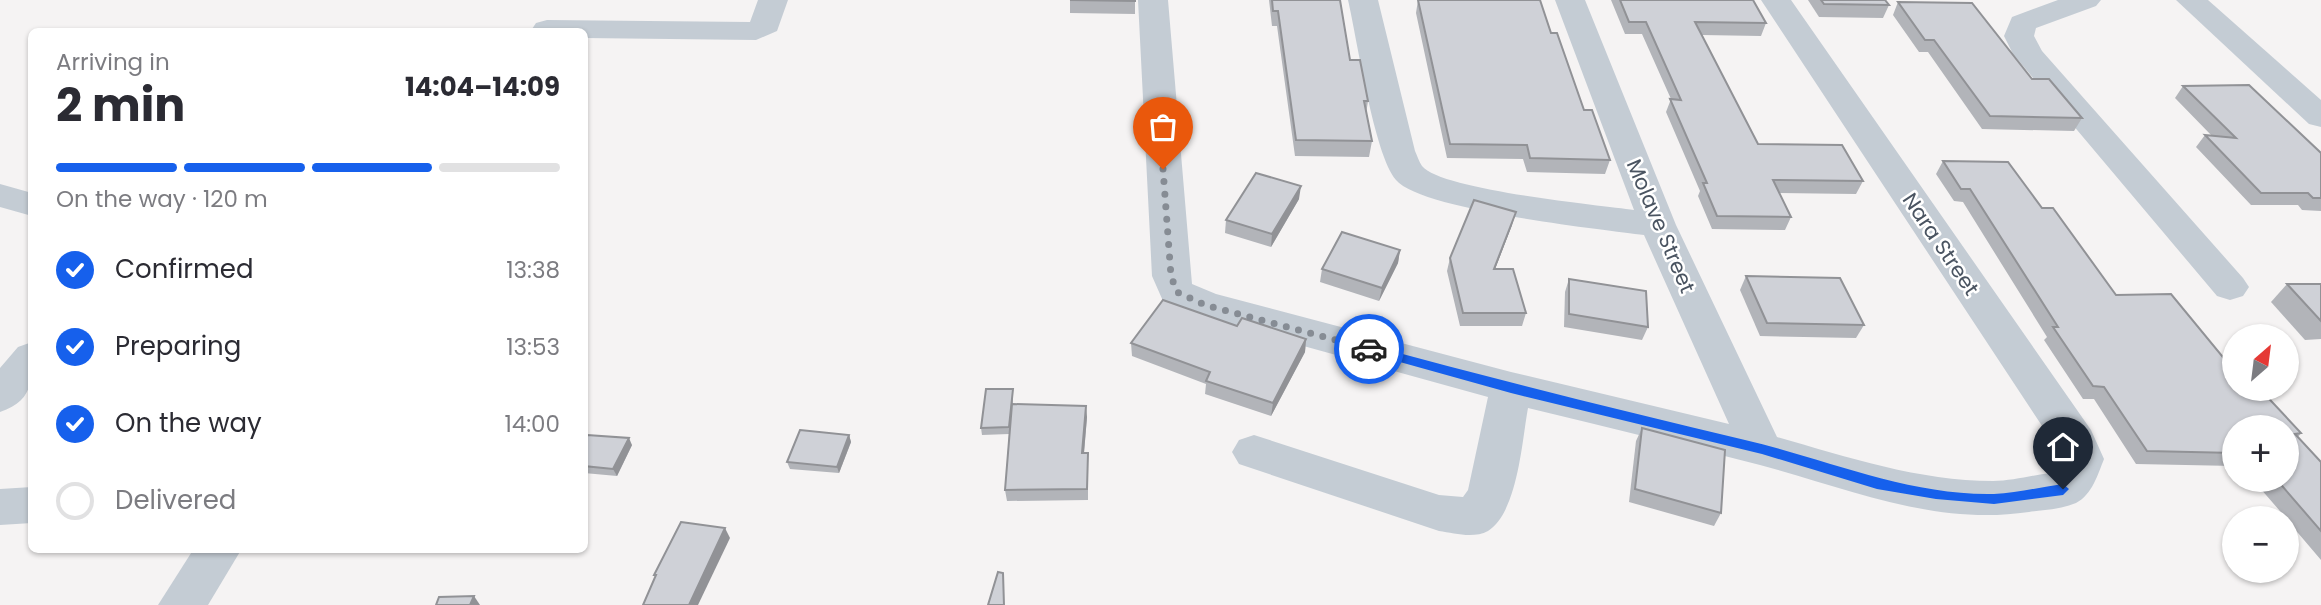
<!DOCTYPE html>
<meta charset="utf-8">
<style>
:root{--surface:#fff;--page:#f7f7f7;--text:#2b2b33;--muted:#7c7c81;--line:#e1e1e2;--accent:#1660ec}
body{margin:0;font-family:Poppins,sans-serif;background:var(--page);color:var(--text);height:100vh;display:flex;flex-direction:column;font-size:26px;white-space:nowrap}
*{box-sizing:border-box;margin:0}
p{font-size:23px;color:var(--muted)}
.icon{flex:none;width:38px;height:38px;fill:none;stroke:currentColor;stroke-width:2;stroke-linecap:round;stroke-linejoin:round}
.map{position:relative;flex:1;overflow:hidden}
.drawer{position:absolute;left:28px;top:28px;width:560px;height:525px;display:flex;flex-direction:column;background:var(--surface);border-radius:10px;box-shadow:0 2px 5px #0004}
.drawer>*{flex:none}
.needle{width:46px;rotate:28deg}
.controls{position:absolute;left:2222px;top:324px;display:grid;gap:14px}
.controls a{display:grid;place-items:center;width:77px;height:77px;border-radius:50%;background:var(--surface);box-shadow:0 2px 5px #0004;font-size:35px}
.pin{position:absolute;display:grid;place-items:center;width:60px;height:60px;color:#fff;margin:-72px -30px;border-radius:50% 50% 50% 0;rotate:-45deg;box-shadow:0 0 7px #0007}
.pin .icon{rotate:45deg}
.courier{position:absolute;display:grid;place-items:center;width:70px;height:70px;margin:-35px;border:5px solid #1660ec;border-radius:50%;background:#fff;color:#222;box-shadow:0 2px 9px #0007}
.summary em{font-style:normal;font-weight:700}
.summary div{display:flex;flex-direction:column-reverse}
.summary{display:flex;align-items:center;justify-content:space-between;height:119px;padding:0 28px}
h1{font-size:46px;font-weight:700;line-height:52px}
.bar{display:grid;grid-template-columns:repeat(4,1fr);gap:10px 7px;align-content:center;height:84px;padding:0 28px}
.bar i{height:9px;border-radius:5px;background:var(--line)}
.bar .current{background:var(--accent)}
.bar p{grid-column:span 4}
ol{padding:0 28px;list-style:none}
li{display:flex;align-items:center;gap:21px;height:77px}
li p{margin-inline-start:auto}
li .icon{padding:7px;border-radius:50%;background:var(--accent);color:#fff;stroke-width:4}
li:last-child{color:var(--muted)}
li i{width:38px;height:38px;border:4px solid var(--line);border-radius:50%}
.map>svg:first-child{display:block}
</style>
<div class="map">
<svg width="2321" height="605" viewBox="0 0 2321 605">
<rect width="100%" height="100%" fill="#f5f3f3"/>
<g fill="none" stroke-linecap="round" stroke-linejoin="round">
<!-- street -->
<g fill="#c4ccd4" fill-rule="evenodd">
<polygon points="758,0 788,0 777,31 756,40 584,38 584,32 534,32 532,29 536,23 547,20 750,22"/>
<path d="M1138,0H1168L1192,284L1216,294L1511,372L1729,424L1644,235C1600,229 1421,210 1396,180C1374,154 1357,39 1348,0H1378L1415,151C1417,155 1419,162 1422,166C1441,190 1598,205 1634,210L1555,0H1585L1676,225L1777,437C1847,457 1919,481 1993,481C2012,481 2032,475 2051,473L2060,459L2056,447L1761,0H1791L2091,430L2104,459C2098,474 2092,495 2076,503C2062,509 2044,510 2029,512C1934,526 1850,489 1760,465C1683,445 1605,427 1528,408C1522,440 1518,512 1488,531C1473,539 1454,533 1439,531L1239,464L1232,452L1239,440L1254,435L1439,495L1463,497L1468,490L1488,397L1191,315L1163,301L1152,276Z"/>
<polygon points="2058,0 2101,0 2096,6 2036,28 2034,36 2042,51 2243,278 2249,287 2243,296 2230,300 2217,296 2013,54 2004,36 2012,17"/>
<polygon points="2176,0 2208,0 2321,100 2321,127 2309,124"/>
<polygon points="0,184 32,193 32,216 0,207"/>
<path d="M32,342C32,374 37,400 0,412V368L18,347Z"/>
<polygon points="32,487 32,523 0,525 0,489"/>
<polygon points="193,550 241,550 208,605 158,605"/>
</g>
</g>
<!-- wall -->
<g fill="#b2b4b9">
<polygon points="1070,0 1135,0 1135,14 1070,13"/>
<polygon points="1269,0 1340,0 1350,60 1368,101 1366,114 1372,141 1369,157 1295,156 1277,26 1272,26"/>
<polygon points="1418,0 1551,33 1584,110 1610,160 1605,174 1527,172 1523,159 1447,158 1416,13"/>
<polygon points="1611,0 1753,0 1766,23 1761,36 1702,35 1758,144 1863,181 1856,194 1779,193 1791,217 1785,230 1712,229 1698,196 1700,191 1666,112 1671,99 1642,34 1625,34"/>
<polygon points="1808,0 1885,0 1889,5 1883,18 1819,17"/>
<polygon points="1898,2 2032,79 2082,118 2074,131 1982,129 1928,52 1919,52 1893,15"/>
<polygon points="2183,86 2321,153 2321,211 2302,210 2298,205 2251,205 2196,147 2205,135 2212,136 2175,98"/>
<polygon points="1943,161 2042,208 2116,295 2231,367 2301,433 2298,437 2321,462 2321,560 2287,520 2287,518 2286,518 2253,480 2287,480 2235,427 2235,466 2136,464 2094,399 2083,399 2044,340 2047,337 1963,202 1954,201 1936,174"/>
<polygon points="1299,199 1271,247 1225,233 1226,220"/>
<polygon points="1512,225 1495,269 1526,313 1522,326 1460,326 1447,271 1450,258"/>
<polygon points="1400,250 1398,263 1379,301 1320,282 1322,269"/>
<polygon points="1746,276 1864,325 1856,338 1760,336 1740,290"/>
<polygon points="1569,279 1648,327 1642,340 1564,327 1565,292"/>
<polygon points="2287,284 2321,284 2321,339 2305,340 2271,302"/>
<polygon points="1237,326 1306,339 1305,352 1271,416 1205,394 1206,384 1132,356 1131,343"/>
<polygon points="1013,389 1013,404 1087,417 1084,453 1088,464 1088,500 1007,501 1005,490 1009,434 982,435 981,428"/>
<polygon points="1642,428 1721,513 1714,526 1629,502 1636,441"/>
<polygon points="849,435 851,442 839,473 790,469 787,462"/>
<polygon points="584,440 632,445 617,476 584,473"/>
</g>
<!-- shaded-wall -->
<g fill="#919296">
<polygon points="1301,186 1299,199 1271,247 1272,234"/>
<polygon points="1516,212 1512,225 1490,282 1494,269"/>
<polygon points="1400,250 1398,263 1379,301 1382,288"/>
<polygon points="1306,339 1305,352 1271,416 1273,403"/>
<polygon points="1086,406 1087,417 1083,464 1082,453"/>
<polygon points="849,435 851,442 839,473 837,467"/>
<polygon points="629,438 632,445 617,476 613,469"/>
<polygon points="725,528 730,538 698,605 689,605"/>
<polygon points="474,596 480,605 470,605"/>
</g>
<!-- building -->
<g fill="#cfd1d7" stroke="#919296" stroke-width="2">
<polygon points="1070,0 1135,0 1135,1"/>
<polygon points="1272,0 1340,0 1350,60 1360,60 1368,101 1364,101 1372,141 1296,140 1278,11 1273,11"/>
<polygon points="1418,0 1540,0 1551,33 1557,33 1584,110 1592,110 1610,160 1530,158 1527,145 1450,144"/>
<polygon points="1620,0 1753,0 1766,23 1695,22 1758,144 1842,145 1863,181 1773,180 1791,217 1717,216 1703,183 1707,183 1670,99 1681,100 1646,22 1629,22"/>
<polygon points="1821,0 1885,0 1889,5 1824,4"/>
<polygon points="1898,2 1972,3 2032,79 2049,79 2082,118 1990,116 1934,40 1925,40"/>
<polygon points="2249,85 2321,153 2321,198 2313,198 2308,193 2261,193 2205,135 2236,138 2183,86"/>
<polygon points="1943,161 2008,162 2042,208 2053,208 2116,295 2171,294 2231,367 2235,367 2235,388 2259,388 2301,433 2295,434 2321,462 2321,531 2277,480 2287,480 2287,427 2235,427 2235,453 2147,451 2104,387 2093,386 2053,327 2058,327 1970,189 1961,189"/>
<polygon points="1256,173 1301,186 1272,234 1226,220"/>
<polygon points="1474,200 1516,212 1494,269 1513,269 1526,313 1463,313 1450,258"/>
<polygon points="1342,232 1400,250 1382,288 1322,269"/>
<polygon points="1746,276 1840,278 1864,325 1767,323"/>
<polygon points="1569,279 1646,291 1648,327 1569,314"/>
<polygon points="2287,284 2321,284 2321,321"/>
<polygon points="1163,300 1237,326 1242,318 1306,339 1273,403 1206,381 1210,372 1131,343"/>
<polygon points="986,389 1013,389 1009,427 981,428"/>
<polygon points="1012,404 1086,406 1082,453 1088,453 1087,489 1005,490"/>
<polygon points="1642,428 1725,450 1721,513 1635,489"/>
<polygon points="800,430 849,435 837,467 787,462"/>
<polygon points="587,435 629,438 613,469 584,466 584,440"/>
<polygon points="681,522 725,528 689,605 694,605 643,605 656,575 654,575"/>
<polygon points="998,572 1003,573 1004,605 988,605"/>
<polygon points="474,596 470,605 436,605 439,597"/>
</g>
<!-- route -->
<path fill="#1660ec" d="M1369,345C1494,379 1619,410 1745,440C1826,459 1909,496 1994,494C2017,493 2040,487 2063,484L2069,489L2063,495L1994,504L1936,499L1877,489L1762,454L1511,393L1364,352V346Z"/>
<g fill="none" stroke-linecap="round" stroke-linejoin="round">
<!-- done -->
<polyline stroke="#868c94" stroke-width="7" stroke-dasharray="0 12.6" points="1163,169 1171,276 1177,292 1205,305 1369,349"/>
</g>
<g text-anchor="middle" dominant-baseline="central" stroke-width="5" stroke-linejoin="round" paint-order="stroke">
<!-- street labels -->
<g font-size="21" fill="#4a5461" stroke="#fff">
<text transform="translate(1661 226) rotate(67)">Molave Street</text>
<text transform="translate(1941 244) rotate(56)">Nara Street</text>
</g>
</g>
</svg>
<div class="controls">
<a><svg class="needle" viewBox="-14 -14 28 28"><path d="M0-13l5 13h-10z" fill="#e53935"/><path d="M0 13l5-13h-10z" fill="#7c7c81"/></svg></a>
<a>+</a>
<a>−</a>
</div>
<div class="pin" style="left:1163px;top:169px;background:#ea580c"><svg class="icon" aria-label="bag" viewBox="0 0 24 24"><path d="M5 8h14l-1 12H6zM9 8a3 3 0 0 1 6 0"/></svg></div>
<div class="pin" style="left:2063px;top:489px;background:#1f2937"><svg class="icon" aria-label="home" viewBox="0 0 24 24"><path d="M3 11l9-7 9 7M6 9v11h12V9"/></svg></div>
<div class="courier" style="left:1369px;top:349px"><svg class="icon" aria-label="car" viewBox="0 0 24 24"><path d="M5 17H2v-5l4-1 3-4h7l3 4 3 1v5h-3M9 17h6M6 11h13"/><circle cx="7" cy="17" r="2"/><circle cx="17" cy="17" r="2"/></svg></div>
<section class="drawer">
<div class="summary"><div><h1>2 min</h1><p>Arriving in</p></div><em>14:04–14:09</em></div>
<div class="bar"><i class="current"></i><i class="current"></i><i class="current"></i><i></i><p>On the way · 120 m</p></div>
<ol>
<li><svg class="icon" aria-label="check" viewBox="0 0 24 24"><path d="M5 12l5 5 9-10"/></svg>Confirmed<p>13:38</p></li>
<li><svg class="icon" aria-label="check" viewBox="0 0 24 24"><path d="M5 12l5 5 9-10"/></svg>Preparing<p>13:53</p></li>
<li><svg class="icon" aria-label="check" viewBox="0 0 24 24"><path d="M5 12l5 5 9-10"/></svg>On the way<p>14:00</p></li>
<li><i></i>Delivered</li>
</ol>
</section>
</div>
